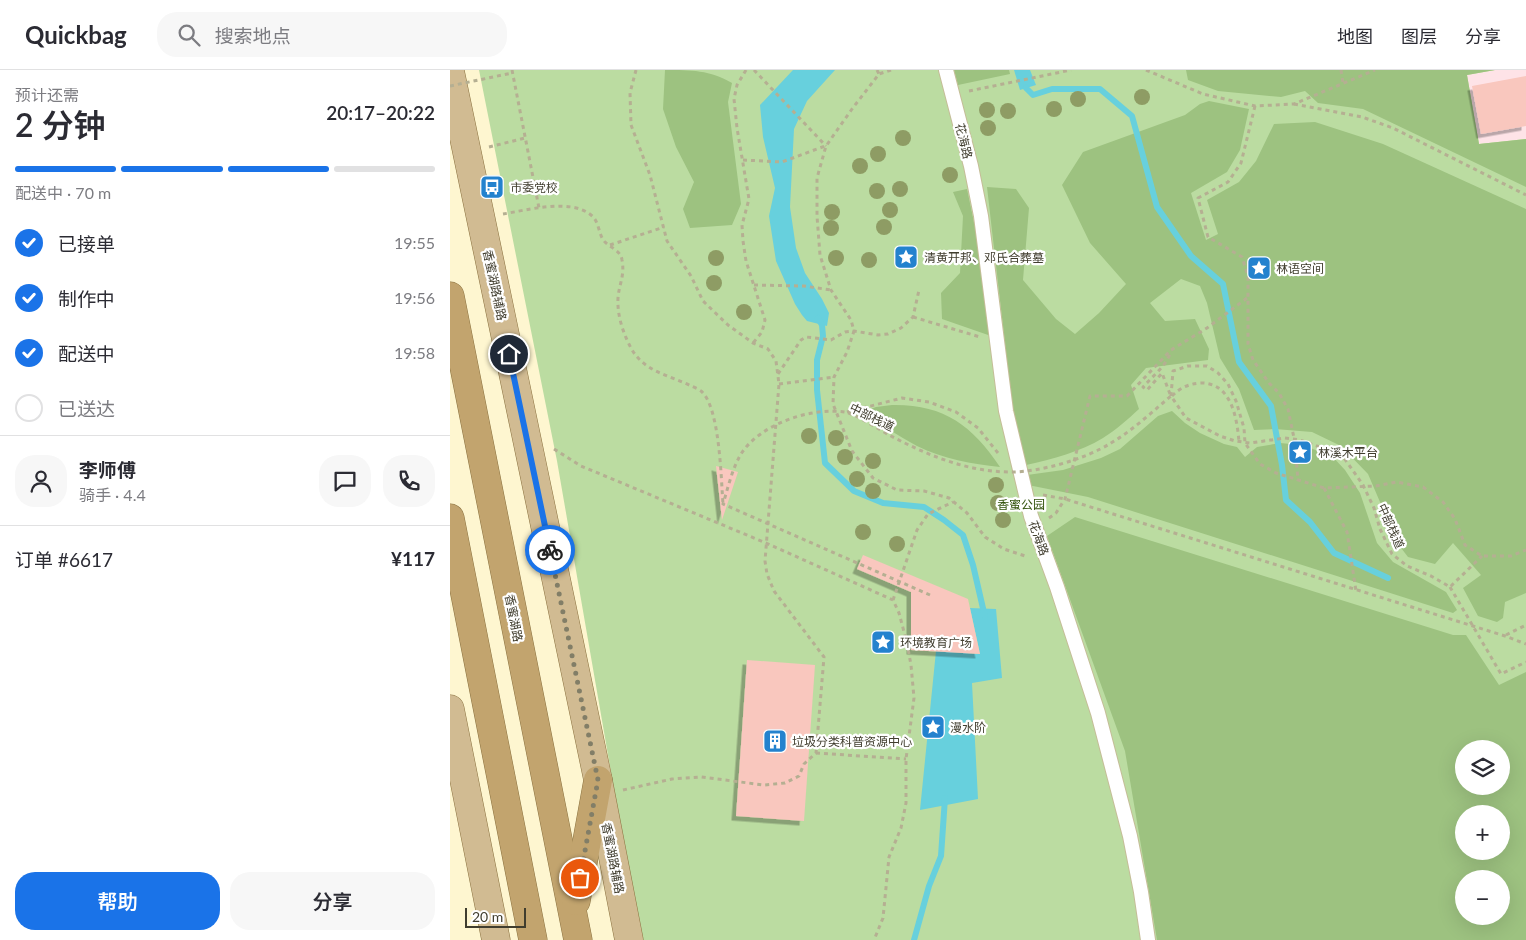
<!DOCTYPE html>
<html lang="zh">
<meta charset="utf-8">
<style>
:root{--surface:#fff;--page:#f7f7f7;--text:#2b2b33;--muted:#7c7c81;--line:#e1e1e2;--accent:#1a73e8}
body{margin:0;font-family:Lato,"Noto Sans SC",sans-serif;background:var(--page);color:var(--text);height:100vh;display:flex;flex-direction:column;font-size:19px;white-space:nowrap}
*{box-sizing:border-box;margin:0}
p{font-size:16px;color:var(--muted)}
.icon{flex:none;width:28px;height:28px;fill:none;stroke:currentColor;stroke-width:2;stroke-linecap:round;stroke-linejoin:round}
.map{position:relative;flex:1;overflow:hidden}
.panel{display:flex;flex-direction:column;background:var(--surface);width:450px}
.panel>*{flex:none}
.buttons{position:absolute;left:1005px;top:670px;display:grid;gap:10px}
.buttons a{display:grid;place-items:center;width:55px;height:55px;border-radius:50%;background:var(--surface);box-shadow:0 5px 20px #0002;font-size:25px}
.scale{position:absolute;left:15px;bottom:12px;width:61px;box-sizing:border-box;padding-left:5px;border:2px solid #403d2e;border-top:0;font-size:14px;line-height:18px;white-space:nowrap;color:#403d2e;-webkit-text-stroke:4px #fff;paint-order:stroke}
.pin{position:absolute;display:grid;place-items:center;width:42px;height:42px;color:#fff;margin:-21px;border:2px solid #fff;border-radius:50%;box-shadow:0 1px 5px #0007}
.courier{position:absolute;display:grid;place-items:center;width:50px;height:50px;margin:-25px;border:4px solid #1a73e8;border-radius:50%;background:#fff;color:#222;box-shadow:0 1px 6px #0007}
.headline em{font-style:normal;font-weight:600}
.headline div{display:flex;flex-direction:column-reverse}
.headline{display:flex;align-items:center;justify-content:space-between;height:85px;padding:0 15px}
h1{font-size:32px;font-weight:600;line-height:38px}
.bar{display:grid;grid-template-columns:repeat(4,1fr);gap:8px 5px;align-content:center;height:60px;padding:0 15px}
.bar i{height:6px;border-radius:4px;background:var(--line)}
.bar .on{background:var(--accent)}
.bar p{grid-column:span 4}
.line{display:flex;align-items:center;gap:12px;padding:0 15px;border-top:1px solid var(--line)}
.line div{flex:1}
.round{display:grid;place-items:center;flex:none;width:52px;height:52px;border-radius:20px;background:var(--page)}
ol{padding:0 15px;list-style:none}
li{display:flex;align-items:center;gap:15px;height:55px}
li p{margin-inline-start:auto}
li .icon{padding:5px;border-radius:50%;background:var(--accent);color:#fff;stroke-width:4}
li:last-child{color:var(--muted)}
li i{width:28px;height:28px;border:2px solid var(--line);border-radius:50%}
.button{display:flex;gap:10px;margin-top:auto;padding:10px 15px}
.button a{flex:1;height:58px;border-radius:20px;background:var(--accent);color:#fff;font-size:20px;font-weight:600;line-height:58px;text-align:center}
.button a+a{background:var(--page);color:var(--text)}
header{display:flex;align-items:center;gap:30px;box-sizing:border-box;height:70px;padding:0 25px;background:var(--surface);border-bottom:1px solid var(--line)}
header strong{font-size:24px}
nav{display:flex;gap:28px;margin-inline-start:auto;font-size:18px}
.search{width:350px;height:45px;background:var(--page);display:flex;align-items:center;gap:12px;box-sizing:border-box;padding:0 18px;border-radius:20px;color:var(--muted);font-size:19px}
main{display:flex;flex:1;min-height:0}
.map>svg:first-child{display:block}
</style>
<header>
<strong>Quickbag</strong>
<div class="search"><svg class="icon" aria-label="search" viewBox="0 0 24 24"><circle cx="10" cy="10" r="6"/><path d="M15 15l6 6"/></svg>搜索地点</div>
<nav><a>地图</a><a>图层</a><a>分享</a></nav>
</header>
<main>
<section class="panel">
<div class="headline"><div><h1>2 分钟</h1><p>预计还需</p></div><em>20:17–20:22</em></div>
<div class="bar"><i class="on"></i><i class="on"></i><i class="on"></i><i></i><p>配送中 · 70 m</p></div>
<ol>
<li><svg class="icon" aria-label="check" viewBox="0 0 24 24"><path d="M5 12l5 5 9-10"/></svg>已接单<p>19:55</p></li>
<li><svg class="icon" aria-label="check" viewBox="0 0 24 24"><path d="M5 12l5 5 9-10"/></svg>制作中<p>19:56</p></li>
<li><svg class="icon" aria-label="check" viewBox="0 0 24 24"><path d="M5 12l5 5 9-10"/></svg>配送中<p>19:58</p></li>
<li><i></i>已送达</li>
</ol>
<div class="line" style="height:90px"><a class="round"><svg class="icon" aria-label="person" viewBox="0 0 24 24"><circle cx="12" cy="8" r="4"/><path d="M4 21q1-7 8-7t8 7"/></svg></a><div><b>李师傅</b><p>骑手 · 4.4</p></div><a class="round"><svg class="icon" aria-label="chat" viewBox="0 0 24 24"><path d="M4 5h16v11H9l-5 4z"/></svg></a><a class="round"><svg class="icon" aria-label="phone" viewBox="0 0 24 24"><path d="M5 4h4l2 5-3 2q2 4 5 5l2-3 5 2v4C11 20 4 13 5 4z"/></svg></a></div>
<div class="line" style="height:65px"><div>订单 #6617</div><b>¥117</b></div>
<div class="button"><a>帮助</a><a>分享</a></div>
</section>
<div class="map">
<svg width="1076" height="870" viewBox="0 0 1076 870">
<defs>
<filter id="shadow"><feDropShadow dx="-4.5" dy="4.5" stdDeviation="0" flood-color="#0004"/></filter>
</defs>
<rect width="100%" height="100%" fill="#fef6d0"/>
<!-- commercial -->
<polygon fill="#fee3e7" points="1045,0 1076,0 1076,69 1029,74 1017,5"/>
<!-- green -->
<path fill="#bbdca1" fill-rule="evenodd" d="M29,0H1045L1017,5L1029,74L1076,69V870H190L167,749L162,708L107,391ZM1014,679H1051V716H1014ZM1014,744H1051V781H1014ZM1014,809H1051V846H1014Z"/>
<!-- forest -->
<g fill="#9dc280" fill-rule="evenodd">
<path d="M215,0C241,0 260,0 282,13L278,32L291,134L282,155L240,158L233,139L244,112L226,77L213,39Z"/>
<polygon points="504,0 559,0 560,4 508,15"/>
<polygon points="736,0 1045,0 1017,5 1029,74 1076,69 1076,117 913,39 868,33 855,21 831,27 768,21 738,10"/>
<path d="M759,31L799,39L790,80L777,102L741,123L756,170L768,164L757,130L789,112L806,91L824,54L865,52L933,74L1076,139V523L1055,532L1053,548L1047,552L1028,546L1013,518L1031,505L1003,473L985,494L958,487L948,474L918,404L891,376L862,362L825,359L804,360L789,319L770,288L757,233L750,216L731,209L700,233L715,251L745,249L759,279L758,290L696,298L681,315L689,339C678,349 666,360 653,368C630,382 603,389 576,395L564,352L537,117L566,119L579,138L573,210L606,249L625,264L649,243L676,214L640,173L612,115L633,82L735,45L750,34Z"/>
<polygon points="517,119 526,162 541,266 492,249 491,223 510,203 513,146 503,122"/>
<path d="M442,335C493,334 522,355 550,397C522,394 493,389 467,376C448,366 430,353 410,343L426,337Z"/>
<polygon points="722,341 735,353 750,363 774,374 787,377 795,387 807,377 830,373 852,375 882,386 895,400 910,423 927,473 943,492 996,522 1007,540 1003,543 638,427 578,415 577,405 613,400 651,388 670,379 708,346"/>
<path d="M625,447L1003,565H1016L1049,615L1076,602V870H707L675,681L597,466ZM1014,679H1051V716H1014ZM1014,744H1051V781H1014ZM1014,809H1051V846H1014Z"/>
</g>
<!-- water -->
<g fill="#67d0dd">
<polygon points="343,0 385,0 357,31 344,59 340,137 346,178 355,203 372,229 379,243 377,256 357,251 352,245 345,234 326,191 319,146 325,118 313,67 310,35"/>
<polygon points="564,0 580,0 586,15 570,20"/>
<polygon points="520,538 546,539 552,608 522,613 528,729 470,740 486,581 530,584"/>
</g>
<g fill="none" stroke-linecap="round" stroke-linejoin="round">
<!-- stream -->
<g stroke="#67d0dd" stroke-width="6">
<polyline points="576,18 583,25 602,19 650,19 682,46 707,137 741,186 773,214 789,292 821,336 832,395 836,430 860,452 884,483 938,508"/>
<polyline points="368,248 372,255 373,266 367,290 367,320 375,393 404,421 433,433 474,437 494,450 513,465 523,495 535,547"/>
<polyline points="464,870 479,816 491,786 495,728"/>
</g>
</g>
<!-- building -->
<g fill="#f9c7be" filter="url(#shadow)">
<polygon points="1076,6 1076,56 1031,64 1022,16"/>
<polygon points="266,396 288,402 272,450"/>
<polygon points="413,485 518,529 530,584 461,580 461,522 407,499"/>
<polygon points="297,590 365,595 354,751 286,746"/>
</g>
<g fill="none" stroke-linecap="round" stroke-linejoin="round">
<!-- pedestrian casing -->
<g stroke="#c5bd98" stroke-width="16">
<polyline id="pedestrian" points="496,0 521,96 531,146 556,341 581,446 607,517 648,643 680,766 691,822 698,870"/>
</g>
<!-- primary casing -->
<g stroke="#8b7240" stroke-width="29">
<g id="primary">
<polyline points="0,1 148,710 179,870"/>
<polyline points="0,639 46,870"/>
</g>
</g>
<!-- trunk casing -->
<g stroke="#8b7240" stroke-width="29">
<g id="trunk">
<polyline points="0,226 128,870"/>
<polyline points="0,448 83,870"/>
<polyline points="126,831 148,710"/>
</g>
</g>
<!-- path -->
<g stroke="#b5af92" stroke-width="3" stroke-dasharray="4 4" stroke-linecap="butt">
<polyline points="62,0 89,138"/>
<polyline points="296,0 287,15 284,29 287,58 299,129 292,155 293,171 296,191 315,250 312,262 303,273"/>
<polyline points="304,0 376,76"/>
<polyline points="427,0 429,4"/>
<polyline points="441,0 429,4 402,39 376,76 367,108 367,146 370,185 381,220 401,250 404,261 397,282 384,307 383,334 402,381 423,408 447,420 474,421 499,428 517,443 535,467 554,479 578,487"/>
<polyline points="696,0 753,24 805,36 844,34 925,0"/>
<polyline points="891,0 893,13"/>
<polyline points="519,21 621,0"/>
<polyline points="844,34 912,47 943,58 1076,125"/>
<polyline points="805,36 791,93 778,112 748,128 758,167 792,187 798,206 798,274 803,290 819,313 829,323 838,339 845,373 848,411"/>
<polyline points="39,77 75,68"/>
<polyline points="293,90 332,92 375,76"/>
<path d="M53,144C78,140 120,128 141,145C150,152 148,165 155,172C161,178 171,181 172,190C175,206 169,214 168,228C167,245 173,263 181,278C194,302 219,305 241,316C244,317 248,319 251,321C270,337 271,409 273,434"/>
<polyline points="160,175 214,157"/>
<polyline points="304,215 354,216 381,220"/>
<polyline points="463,247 530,267"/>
<polyline points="328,304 351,270 356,267 381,270 395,262 404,261 428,265 438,264 451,258 463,247 469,220"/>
<polyline points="329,314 384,307"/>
<path d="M720,324L712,303L697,320L693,317C703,306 717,295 721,281"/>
<polyline points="721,326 723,301 738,296 757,296 768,303 778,314 786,331 794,358 795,373 810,394 826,403 874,418 926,416 947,412 973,417 993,432 1005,449 1015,475 1032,486 1061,486 1076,480"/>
<path d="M722,326C730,318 738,314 750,313C781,312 787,347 789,372"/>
<polyline points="397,342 452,328 479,332 506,342 528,358 548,383"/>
<polyline points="104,379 131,396 316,473 443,530 449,543 457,573 461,595 464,628 456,689 456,733 451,758 439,787 433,848 424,870"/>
<polyline points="874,418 897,462 906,521"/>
<polyline points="593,425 615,429 1055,566 1076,574"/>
<polyline points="599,448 606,443 615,429 640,326 677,326 721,280 757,258 797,228"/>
<polyline points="930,459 942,484 957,496 981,506 1000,517 1032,486"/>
<polyline points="443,530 467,460 478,444 503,432"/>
<polyline points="1056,565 1076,555"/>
<polyline points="366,683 456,689"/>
<polyline points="173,720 222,709 251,707 314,715 335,713 349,706 354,694 366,683 374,587 324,521 317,504 315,491 329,314 326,291 318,279 303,273 278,255 253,231 241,206 217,171 200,105 181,55 180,23 186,0"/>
</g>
<!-- pedestrian -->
<use href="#pedestrian" stroke="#fff" stroke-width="14"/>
<!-- primary -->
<use href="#primary" stroke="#d1bb92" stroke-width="28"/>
<!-- trunk -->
<use href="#trunk" stroke="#c2a46e" stroke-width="28"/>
<!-- path-bridge -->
<g stroke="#b5af92" stroke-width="3" stroke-dasharray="4 4" stroke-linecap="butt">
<polyline points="0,16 62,3"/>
<polyline points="1000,517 1051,604 1076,592"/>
<path d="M480,525L273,434C278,418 282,399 291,384C310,354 361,337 395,342C405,344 429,359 439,365C477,385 517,402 561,402C590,402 636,389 661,373C683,360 702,342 721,326L736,348L770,366L785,371L800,373L835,368L850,370L892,385L913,415L924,438L930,459"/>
</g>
</g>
<!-- trees -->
<g fill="#8e9c64">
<circle cx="692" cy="27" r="8"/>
<circle cx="628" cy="29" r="8"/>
<circle cx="604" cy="39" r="8"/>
<circle cx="537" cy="40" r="8"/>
<circle cx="558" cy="41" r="8"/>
<circle cx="538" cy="58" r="8"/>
<circle cx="453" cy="68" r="8"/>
<circle cx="428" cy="84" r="8"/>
<circle cx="410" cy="96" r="8"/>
<circle cx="500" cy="105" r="8"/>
<circle cx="450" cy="119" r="8"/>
<circle cx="427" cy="121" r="8"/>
<circle cx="440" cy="140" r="8"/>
<circle cx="382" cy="142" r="8"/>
<circle cx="434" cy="157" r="8"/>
<circle cx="381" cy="158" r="8"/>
<circle cx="266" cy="188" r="8"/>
<circle cx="386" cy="188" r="8"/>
<circle cx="419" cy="190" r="8"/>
<circle cx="264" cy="213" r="8"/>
<circle cx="294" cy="242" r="8"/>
<circle cx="359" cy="366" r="8"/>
<circle cx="386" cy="368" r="8"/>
<circle cx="395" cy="387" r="8"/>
<circle cx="423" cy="391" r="8"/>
<circle cx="407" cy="409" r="8"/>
<circle cx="546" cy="415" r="8"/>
<circle cx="423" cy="421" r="8"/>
<circle cx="548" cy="433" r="8"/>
<circle cx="553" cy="450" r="8"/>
<circle cx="413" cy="462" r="8"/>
<circle cx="447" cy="474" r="8"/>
</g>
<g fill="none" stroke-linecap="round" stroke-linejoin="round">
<!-- done -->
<polyline stroke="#827e67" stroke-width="5" stroke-dasharray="0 9" points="100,480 148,710 130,808"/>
<!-- route -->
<polyline stroke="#1a73e8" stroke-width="6" points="59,284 100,480"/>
</g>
<!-- icons -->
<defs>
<g id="bus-square" transform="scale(1.25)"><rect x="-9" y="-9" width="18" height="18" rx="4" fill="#2382ce" stroke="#fff"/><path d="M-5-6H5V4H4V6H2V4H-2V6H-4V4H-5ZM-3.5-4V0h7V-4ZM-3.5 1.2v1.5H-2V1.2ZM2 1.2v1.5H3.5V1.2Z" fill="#fff"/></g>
<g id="sight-square" transform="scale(1.25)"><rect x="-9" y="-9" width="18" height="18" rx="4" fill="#2382ce" stroke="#fff"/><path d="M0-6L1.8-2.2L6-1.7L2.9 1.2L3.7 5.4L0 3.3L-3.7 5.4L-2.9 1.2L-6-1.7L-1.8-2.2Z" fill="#fff"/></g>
<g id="building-square" transform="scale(1.25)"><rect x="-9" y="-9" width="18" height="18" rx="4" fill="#2382ce" stroke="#fff"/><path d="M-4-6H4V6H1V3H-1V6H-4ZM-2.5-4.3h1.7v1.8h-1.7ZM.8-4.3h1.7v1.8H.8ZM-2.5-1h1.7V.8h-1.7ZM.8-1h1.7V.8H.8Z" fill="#fff"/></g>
</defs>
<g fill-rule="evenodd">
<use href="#bus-square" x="42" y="117"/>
<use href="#sight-square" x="456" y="187"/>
<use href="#sight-square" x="809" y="198"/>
<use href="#sight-square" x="850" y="382"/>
<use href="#sight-square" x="433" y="572"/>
<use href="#sight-square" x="483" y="657"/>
<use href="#building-square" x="325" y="671"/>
</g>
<g text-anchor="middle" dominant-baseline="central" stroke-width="4.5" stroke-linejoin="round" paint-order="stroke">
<!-- street labels -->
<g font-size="12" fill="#403d2e" stroke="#fff">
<text transform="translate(514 71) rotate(76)">花海路</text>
<text transform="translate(45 215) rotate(78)">香蜜湖路辅路</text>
<text transform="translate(422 347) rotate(26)">中部栈道</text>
<text transform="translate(941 456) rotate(66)">中部栈道</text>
<text transform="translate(589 468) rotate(70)">花海路</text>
<text transform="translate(64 548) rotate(79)">香蜜湖路</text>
<text transform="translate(163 788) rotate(79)">香蜜湖路辅路</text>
</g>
<!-- poi labels -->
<g font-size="12" fill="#403d2e" stroke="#fff" text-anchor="start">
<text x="60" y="117">市委党校</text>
<text x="474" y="187">清黄开邦、邓氏合葬墓</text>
<text x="826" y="198">林语空间</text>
<text x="868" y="382">林溪木平台</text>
<text x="450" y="572">环境教育广场</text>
<text x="500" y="657">漫水阶</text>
<text x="342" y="671">垃圾分类科普资源中心</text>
</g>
<!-- park labels -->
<g font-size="12" fill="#32520b" stroke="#fff">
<text x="571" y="434">香蜜公园</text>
</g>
</g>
</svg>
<div class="buttons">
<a><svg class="icon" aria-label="layers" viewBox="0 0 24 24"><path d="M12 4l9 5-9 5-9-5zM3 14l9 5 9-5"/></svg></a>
<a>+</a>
<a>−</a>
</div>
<div class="scale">20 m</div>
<div class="pin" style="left:130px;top:808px;background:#ea580c"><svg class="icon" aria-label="bag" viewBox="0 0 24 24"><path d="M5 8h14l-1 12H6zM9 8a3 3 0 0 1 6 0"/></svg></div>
<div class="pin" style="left:59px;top:284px;background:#1f2937"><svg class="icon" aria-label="home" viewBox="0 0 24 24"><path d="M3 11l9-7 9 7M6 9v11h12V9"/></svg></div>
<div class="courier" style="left:100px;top:480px"><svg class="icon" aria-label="bike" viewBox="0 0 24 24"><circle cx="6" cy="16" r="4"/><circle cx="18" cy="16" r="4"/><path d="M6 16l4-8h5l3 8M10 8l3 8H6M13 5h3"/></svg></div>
</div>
</main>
